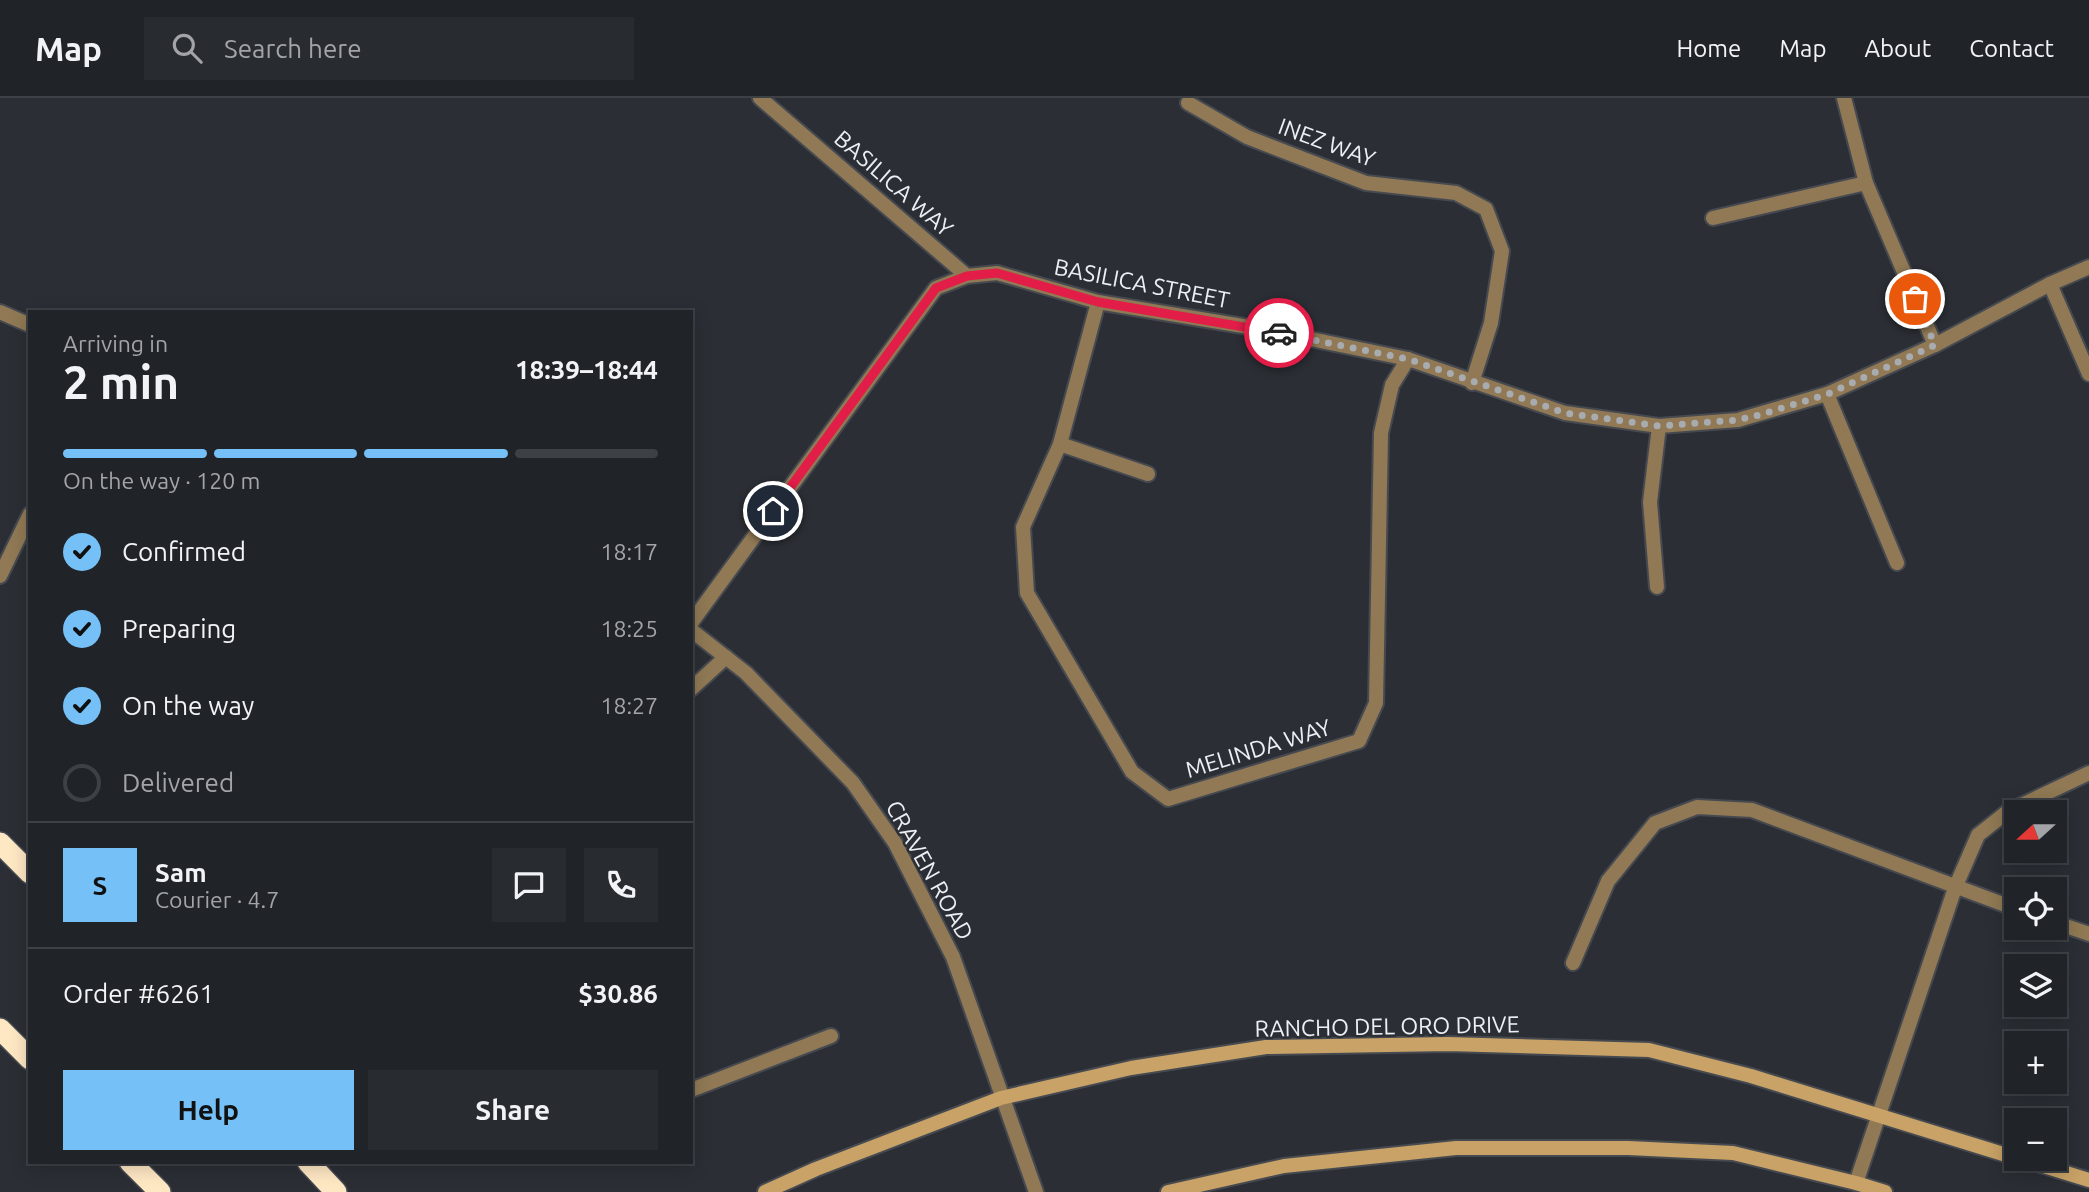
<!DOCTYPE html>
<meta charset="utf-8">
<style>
:root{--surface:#202328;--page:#282b30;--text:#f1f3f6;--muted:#a2a4a8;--line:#3d4045;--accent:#75c0f6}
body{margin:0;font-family:Ubuntu,sans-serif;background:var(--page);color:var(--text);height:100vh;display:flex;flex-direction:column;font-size:26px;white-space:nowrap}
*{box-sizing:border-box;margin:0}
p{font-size:23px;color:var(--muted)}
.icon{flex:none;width:38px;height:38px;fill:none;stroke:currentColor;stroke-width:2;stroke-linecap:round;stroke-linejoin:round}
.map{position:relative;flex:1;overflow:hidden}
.side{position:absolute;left:28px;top:212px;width:665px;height:854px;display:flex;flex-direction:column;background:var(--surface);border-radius:0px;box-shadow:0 4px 18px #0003,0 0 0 2px var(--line)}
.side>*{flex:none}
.needle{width:46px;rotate:249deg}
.fabs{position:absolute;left:2004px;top:702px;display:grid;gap:14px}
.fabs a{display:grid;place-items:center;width:63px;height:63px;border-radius:0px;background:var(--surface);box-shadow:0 4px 18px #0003,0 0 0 2px var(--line);font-size:35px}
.pin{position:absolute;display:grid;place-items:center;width:60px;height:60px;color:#fff;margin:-30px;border:4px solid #fff;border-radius:50%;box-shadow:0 2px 7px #0007}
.courier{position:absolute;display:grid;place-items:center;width:70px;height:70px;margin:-35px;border:5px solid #e11d48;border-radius:50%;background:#fff;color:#222;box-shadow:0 2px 9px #0007}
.summary em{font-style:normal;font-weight:700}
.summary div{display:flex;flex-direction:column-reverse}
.summary{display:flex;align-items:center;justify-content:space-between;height:119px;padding:0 35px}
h1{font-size:46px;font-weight:700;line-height:52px}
.bar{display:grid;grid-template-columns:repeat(4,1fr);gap:10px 7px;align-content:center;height:84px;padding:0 35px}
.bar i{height:9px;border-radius:5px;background:var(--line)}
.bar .selected{background:var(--accent)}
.bar p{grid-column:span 4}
.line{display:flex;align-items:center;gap:18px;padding:0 35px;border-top:2px solid var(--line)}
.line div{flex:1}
.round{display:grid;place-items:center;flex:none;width:74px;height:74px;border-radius:0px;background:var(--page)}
ol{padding:0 35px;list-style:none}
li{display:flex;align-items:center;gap:21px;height:77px}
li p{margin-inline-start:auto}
li .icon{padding:7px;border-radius:50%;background:var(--accent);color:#111;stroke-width:4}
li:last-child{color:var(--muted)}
li i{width:38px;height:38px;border:4px solid var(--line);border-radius:50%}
.button{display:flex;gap:14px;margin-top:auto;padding:14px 35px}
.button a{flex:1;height:80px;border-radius:0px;background:var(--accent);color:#111;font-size:28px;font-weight:700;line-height:80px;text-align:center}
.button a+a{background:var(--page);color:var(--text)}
header{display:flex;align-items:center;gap:42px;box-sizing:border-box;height:98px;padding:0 35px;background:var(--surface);border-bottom:2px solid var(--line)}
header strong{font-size:33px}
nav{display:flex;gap:38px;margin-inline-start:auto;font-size:24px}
.search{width:490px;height:63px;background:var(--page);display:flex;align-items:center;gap:18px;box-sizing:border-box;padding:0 24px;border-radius:0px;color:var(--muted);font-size:26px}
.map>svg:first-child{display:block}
</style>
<header>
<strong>Map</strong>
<div class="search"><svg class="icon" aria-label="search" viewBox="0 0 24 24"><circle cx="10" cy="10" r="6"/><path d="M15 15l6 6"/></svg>Search here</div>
<nav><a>Home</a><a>Map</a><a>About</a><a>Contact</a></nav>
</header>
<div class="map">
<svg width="2089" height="1094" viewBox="0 0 2089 1094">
<rect width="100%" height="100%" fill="#2b2f35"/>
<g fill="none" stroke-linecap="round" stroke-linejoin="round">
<!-- lane casing -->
<g stroke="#464a50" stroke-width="18">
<g id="lane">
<polyline points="760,0 967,178"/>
<polyline points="0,478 30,416"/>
<polyline points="691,591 726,559"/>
<polyline points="691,992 831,938"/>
</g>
</g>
<!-- street casing -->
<g stroke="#464a50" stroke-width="18">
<g id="street">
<polyline points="1844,0 1866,85 1935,247"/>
<polyline points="1188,5 1247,39 1366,85 1456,95 1486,111 1502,153 1491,225 1472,285"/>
<polyline points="1713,120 1866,85"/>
<polyline points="2050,186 2089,276"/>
<polyline points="1098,204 1060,346 1023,429 1027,495 1132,674 1168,701 1359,643 1376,605 1381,335 1392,287 1408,261"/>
<polyline points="0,214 30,227"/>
<polyline points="1827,296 1897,465"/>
<polyline points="1060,346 1148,376"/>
<polyline points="1657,489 1650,404 1659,328"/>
<polyline points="691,525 936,190 967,178 997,175 1098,204 1267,232 1408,261 1565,315 1659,328 1738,322 1827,296 1935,247 2050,186 2089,169"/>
<polyline points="691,532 746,575 853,685 895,745 953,859 1036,1094"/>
<polyline points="2054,824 2089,836"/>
<polyline points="1573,865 1608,783 1655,725 1697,709 1752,712 2016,811"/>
<polyline points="1856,1085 1955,790 1978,737 2007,714 2089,675"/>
</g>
</g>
<!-- secondary casing -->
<g stroke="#464a50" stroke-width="18">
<g id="secondary">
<polyline points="2018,1060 2089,1082"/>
<polyline points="765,1094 816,1071 1001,1000 1131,970 1266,949 1448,946 1649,952 1751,978 2016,1060"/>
<polyline points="1168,1094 1284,1068 1456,1050 1628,1050 1733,1055 1856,1085 1885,1094"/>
</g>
</g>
<!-- highway casing -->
<g stroke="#464a50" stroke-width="24">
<g id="highway">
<polyline points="0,745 30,775"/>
<polyline points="0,931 30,961"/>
<polyline points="130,1064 160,1094"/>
<polyline points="308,1064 336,1094"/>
</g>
</g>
<!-- lane -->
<use href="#lane" stroke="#907954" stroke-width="14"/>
<!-- street -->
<use href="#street" stroke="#907954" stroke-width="14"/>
<!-- secondary -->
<use href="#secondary" stroke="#c8a266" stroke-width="14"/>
<!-- highway -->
<use href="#highway" stroke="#fee7c3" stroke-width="21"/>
</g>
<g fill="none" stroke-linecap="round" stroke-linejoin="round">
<!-- done -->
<polyline stroke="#a8acb0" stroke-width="7" stroke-dasharray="0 12.6" points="1279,235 1408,261 1565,315 1659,328 1738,322 1759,317 1828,296 1935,247 1915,201"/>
<!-- route -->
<polyline stroke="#e11d48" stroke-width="9" points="773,413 936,190 967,178 997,175 1098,204 1279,235"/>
</g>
<g text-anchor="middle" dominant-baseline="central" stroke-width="5" stroke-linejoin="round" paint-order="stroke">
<!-- street labels -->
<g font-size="23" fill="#eceff3" stroke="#2b2f35">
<text transform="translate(1327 44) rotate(20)">INEZ WAY</text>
<text transform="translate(894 85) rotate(41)">BASILICA WAY</text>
<text transform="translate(1142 185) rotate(11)">BASILICA STREET</text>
<text transform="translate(1258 650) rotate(-17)">MELINDA WAY</text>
<text transform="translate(930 772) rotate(61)">CRAVEN ROAD</text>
<text transform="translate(1387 928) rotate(-1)">RANCHO DEL ORO DRIVE</text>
</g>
</g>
</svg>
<div class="fabs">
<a><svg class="needle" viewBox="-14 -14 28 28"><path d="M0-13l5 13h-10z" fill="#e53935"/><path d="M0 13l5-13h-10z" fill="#a2a4a8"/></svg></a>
<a><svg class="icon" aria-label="locate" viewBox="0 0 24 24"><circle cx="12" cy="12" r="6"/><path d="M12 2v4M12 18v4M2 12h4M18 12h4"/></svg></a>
<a><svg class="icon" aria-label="layers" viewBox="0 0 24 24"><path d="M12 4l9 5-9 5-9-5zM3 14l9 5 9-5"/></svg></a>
<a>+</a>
<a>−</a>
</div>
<div class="pin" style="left:1915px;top:201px;background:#ea580c"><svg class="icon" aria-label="bag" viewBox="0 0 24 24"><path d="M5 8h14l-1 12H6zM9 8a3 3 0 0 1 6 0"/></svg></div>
<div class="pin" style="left:773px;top:413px;background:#1f2937"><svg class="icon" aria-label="home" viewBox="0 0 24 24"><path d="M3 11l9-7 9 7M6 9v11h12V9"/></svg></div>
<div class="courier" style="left:1279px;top:235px"><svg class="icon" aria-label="car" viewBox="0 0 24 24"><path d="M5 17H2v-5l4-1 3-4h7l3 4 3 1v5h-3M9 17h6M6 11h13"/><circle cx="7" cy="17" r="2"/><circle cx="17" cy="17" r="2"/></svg></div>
<section class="side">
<div class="summary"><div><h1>2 min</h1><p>Arriving in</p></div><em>18:39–18:44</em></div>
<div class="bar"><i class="selected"></i><i class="selected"></i><i class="selected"></i><i></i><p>On the way · 120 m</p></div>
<ol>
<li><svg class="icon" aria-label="check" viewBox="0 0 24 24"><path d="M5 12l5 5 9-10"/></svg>Confirmed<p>18:17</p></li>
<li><svg class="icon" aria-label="check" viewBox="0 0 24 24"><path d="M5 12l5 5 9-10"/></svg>Preparing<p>18:25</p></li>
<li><svg class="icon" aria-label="check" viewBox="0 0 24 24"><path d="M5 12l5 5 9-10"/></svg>On the way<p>18:27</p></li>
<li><i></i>Delivered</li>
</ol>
<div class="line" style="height:126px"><b class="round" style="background:var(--accent);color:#111">S</b><div><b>Sam</b><p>Courier · 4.7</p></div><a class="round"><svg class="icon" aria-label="chat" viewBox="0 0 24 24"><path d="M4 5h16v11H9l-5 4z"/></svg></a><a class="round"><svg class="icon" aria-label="phone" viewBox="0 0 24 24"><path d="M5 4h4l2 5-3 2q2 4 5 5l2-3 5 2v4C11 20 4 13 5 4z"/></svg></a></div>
<div class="line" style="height:91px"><div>Order #6261</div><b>$30.86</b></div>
<div class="button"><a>Help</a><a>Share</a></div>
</section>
</div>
